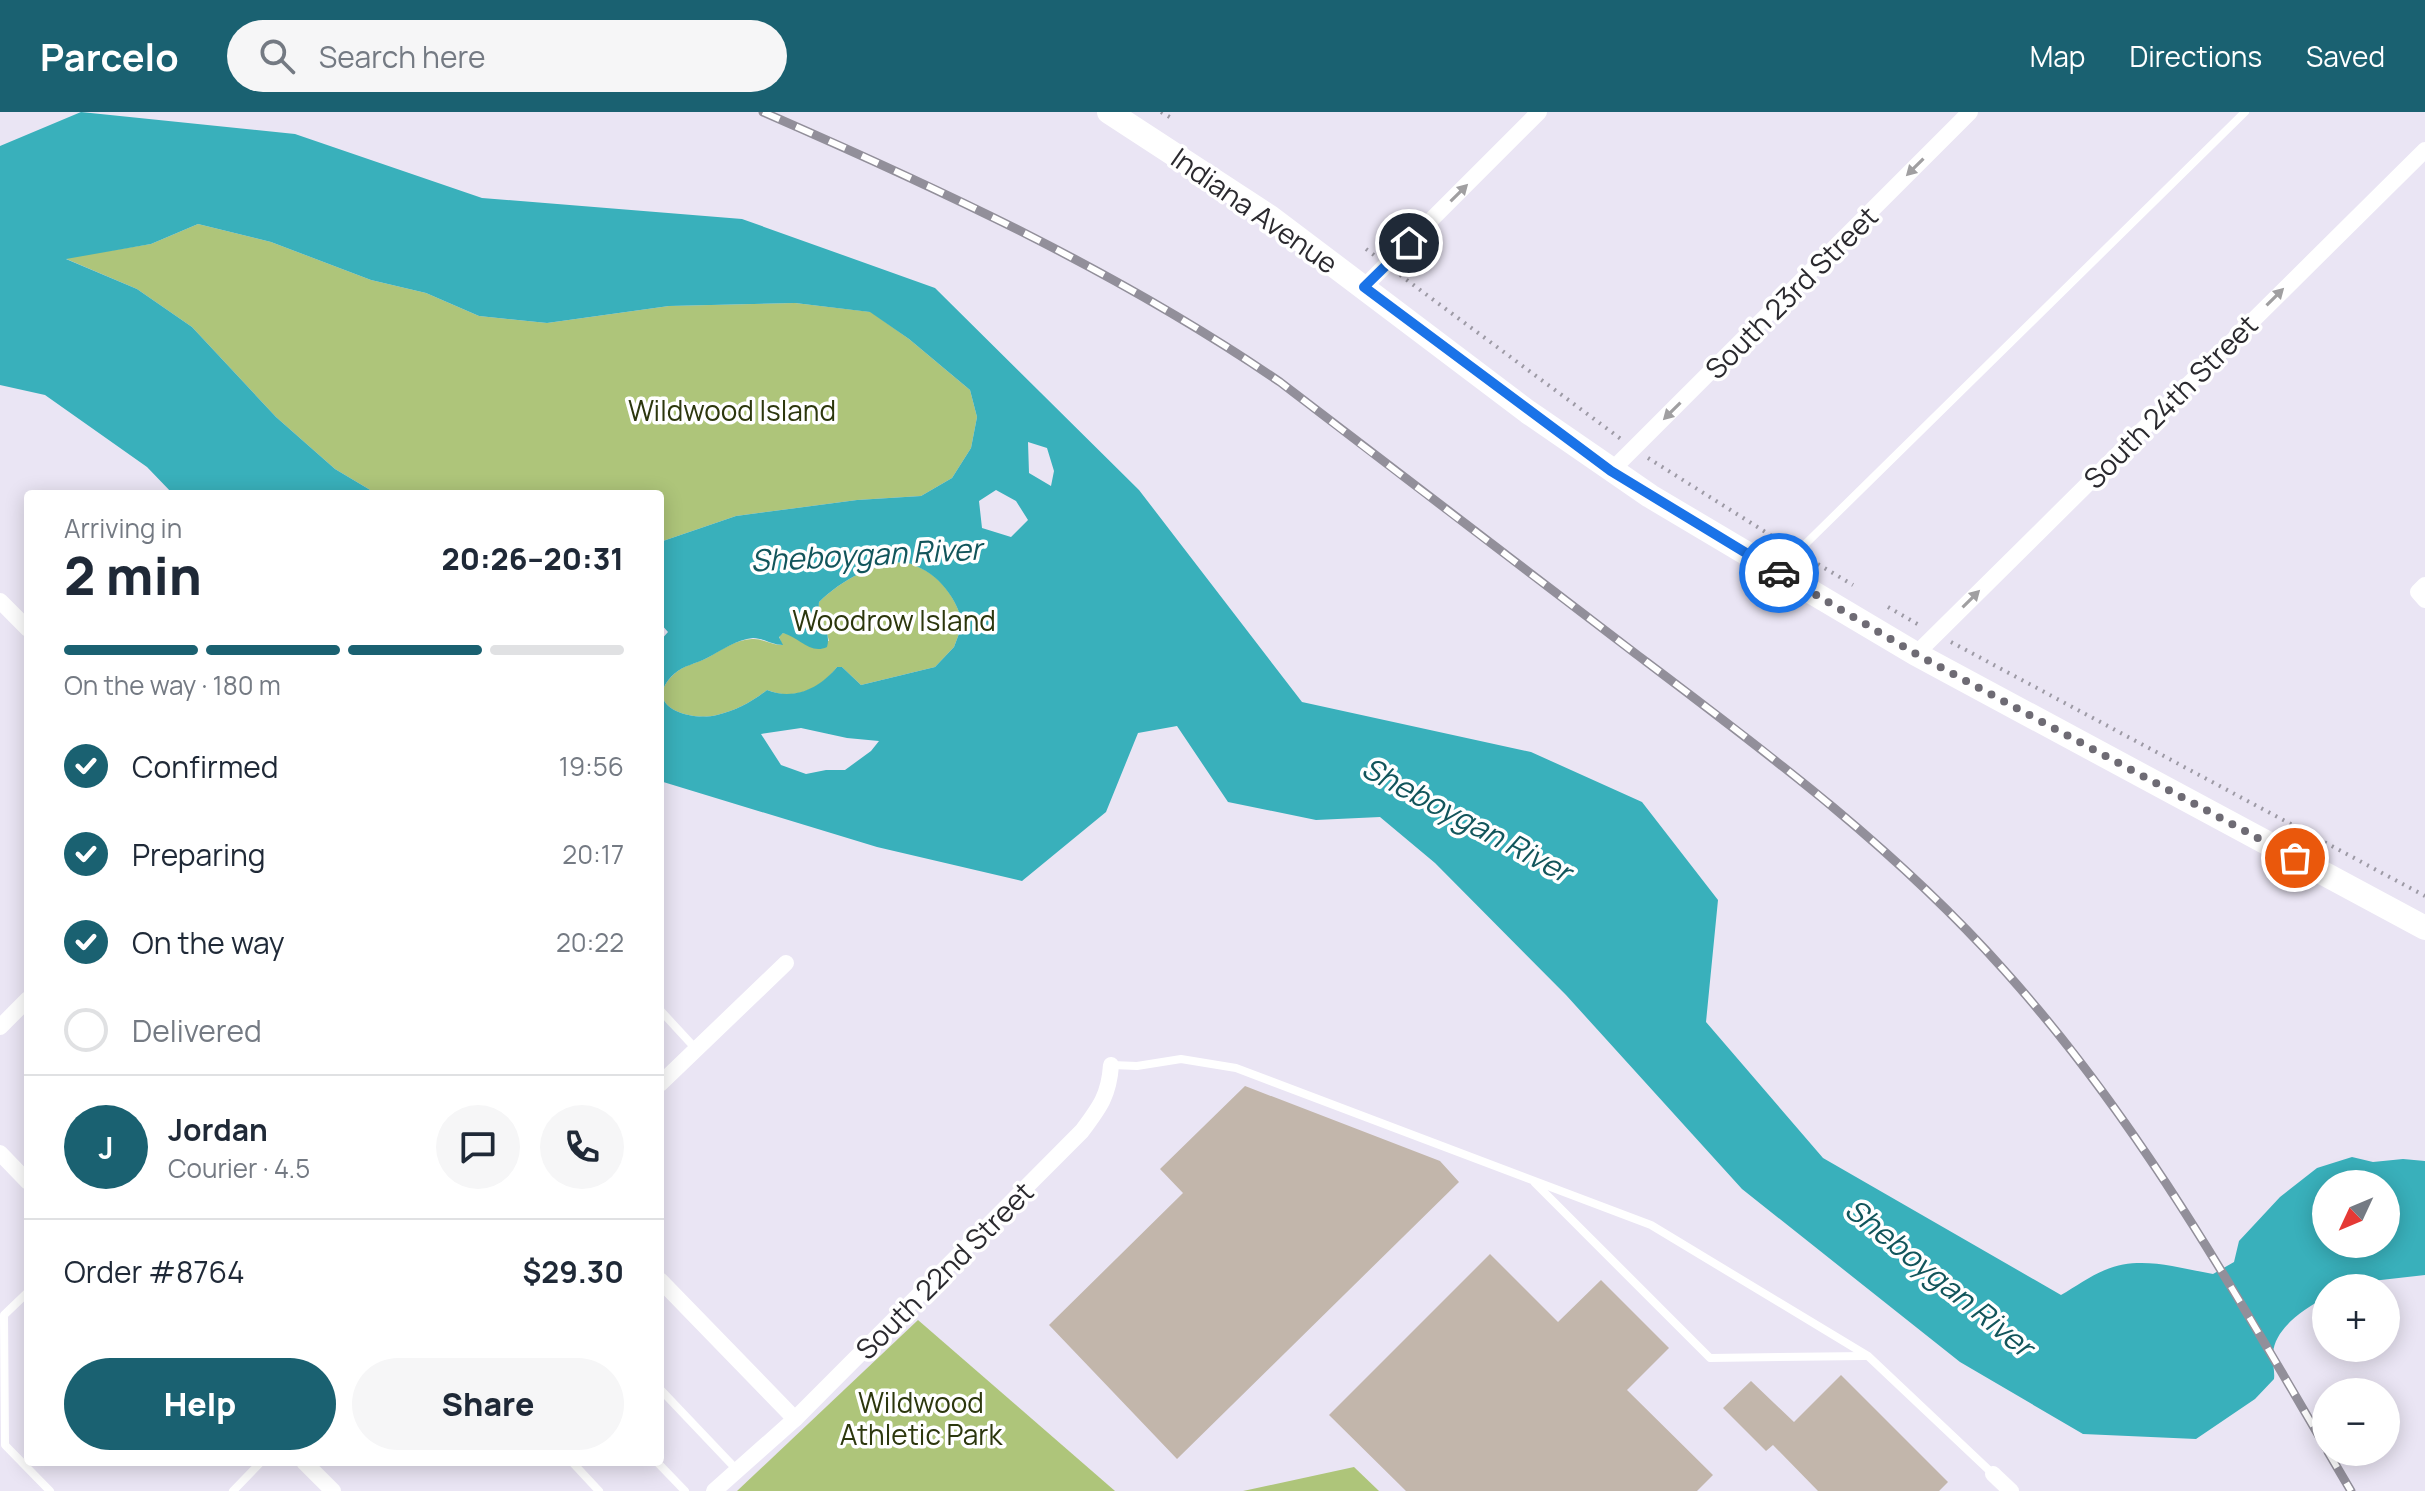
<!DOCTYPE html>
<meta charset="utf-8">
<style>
:root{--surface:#fff;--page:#f6f6f7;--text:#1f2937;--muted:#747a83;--line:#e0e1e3;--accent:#1a6171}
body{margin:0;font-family:Manrope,sans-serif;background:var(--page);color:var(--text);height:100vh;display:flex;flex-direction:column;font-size:30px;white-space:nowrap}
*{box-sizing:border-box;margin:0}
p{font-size:26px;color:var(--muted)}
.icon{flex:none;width:44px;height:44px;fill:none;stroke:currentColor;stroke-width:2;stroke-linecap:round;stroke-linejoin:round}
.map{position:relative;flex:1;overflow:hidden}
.sheet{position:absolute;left:24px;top:378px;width:640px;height:976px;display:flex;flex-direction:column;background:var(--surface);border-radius:8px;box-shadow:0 4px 20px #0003}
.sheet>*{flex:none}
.needle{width:52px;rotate:226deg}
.tools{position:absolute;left:2312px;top:1058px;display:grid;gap:16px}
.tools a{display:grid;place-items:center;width:88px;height:88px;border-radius:50%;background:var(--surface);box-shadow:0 4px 20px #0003;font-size:40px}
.pin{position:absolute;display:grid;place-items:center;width:68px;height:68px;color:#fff;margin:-34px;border:4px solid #fff;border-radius:50%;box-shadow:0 2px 8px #0007}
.courier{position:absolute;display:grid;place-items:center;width:80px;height:80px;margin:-40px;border:6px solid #1a73e8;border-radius:50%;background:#fff;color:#222;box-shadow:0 2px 10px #0007}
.overview em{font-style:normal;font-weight:800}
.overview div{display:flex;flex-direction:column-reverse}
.overview{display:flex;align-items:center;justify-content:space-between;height:136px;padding:0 40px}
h1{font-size:52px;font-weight:800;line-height:60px}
.bar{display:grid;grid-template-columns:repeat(4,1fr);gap:12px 8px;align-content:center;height:96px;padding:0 40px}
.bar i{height:10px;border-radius:6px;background:var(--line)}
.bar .selected{background:var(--accent)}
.bar p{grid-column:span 4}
.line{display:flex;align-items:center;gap:20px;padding:0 40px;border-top:2px solid var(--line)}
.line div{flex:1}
.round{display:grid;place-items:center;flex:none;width:84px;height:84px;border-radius:42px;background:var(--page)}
ol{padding:0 40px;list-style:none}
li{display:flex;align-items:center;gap:24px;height:88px}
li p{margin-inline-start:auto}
li .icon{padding:8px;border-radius:50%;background:var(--accent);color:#fff;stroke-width:4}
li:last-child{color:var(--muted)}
li i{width:44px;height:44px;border:4px solid var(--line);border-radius:50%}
.action{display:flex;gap:16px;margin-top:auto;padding:16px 40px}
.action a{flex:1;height:92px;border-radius:48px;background:var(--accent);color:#fff;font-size:32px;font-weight:800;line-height:92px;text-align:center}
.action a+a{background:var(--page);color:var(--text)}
header{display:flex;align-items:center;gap:48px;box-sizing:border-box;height:112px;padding:0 40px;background:var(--accent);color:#fff}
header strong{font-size:38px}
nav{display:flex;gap:44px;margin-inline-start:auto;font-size:28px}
.search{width:560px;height:72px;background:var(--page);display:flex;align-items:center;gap:20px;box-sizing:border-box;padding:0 28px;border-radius:44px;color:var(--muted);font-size:30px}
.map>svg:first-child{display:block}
</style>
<header>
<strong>Parcelo</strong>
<div class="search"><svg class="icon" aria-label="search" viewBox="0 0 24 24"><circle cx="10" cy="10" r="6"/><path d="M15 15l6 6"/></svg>Search here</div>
<nav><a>Map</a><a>Directions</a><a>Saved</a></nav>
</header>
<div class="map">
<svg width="2425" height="1379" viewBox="0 0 2425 1379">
<rect width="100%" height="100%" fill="#eae5f4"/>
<!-- green -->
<g fill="#aec57a">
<polygon points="198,112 271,130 371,168 426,181 479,204 547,211 669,194 795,191 871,200 909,227 970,278 977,305 971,336 952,366 921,384 857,388 736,404 660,430 660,382 377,382 335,357 276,305 192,215 137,177 64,146 151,132"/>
<path d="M905,450C937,459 954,481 963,511L954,535L935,555L861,573L842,555H837C821,577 794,589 767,578C752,590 735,599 717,603C690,610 641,594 673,563C683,553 695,552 707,546C721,538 735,528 752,527C762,526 771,533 782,533L779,524L783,521L829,529C826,514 817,506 819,490C843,467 872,452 905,450Z"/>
<polygon points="918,1208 1115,1379 737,1379"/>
<polygon points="1354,1355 1379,1379 1243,1379"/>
</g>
<!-- water -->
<path fill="#39b0bb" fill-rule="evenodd" d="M81,0L295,22L482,86L742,107L935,176L1139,378L1302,590L1531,640L1642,690L1718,788L1706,910L1823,1046L2061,1183C2075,1175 2090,1164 2105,1158C2140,1143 2178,1156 2213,1162L2234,1150L2239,1129L2253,1114L2280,1085L2317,1056L2352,1045L2373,1050L2403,1047L2425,1049V1163L2372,1169L2351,1176H2326V1185C2305,1196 2275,1216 2273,1241C2272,1250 2275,1259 2274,1267L2255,1287L2196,1327L2083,1322L1960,1250L1742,1077L1566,883L1435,751L1380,705L1316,708L1228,690L1177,614L1138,621L1106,700L1022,769L877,735L660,669V529L668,520L660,511V430L736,404L857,388L921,384L952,366L971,336L977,305L970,278L909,227L870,200L795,191L669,194L547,211L479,204L426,181L371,168L271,130L198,112L151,132L66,147L137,177L192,215L276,305L335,357L377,382H173L147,355L45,283L0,273V34ZM1028,330L1047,336L1054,359L1051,374L1029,361ZM996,378L1016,389L1028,408L1011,425L982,416L979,389ZM905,450C936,459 954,481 963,511L954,535L935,555L861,573L842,555H837C820,576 794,589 767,578C752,590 735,599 717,603C690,610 640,594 674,562C684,553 696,552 707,546C722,538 736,528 753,526C763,526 772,533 783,533L779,525L783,521C799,525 810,543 827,535C832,518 817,508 819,490C843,467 872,452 905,450ZM801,616L847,626L879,629L871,639L845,658H826L806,662L781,653L761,622ZM2326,1072H2386V1132H2326Z"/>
<!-- building -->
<g fill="#c2b6ab">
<polygon points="1245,974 1440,1049 1459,1070 1177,1347 1049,1213 1183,1081 1160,1057"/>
<polygon points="1490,1142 1558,1210 1601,1168 1669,1236 1627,1278 1713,1363 1697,1379 1406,1379 1329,1303"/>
<polygon points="1841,1263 1948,1370 1939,1379 1818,1379 1773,1333 1766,1339 1723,1296 1751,1269 1794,1310"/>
</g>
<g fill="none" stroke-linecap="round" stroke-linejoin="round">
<!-- path -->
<g stroke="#9d9aa5" stroke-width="4" stroke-dasharray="2 6" stroke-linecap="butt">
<polyline points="1161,0 1173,7"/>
<polyline points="1366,137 1374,143"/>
<polyline points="1400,163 1621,327"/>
<polyline points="1648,346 1786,433"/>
<polyline points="1811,448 1853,473"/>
<polyline points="1888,495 1919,513"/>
<polyline points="1951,530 2425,784"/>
</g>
<!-- lane -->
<g stroke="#fff" stroke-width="8">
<polyline points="1781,456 2245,0"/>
<polyline points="660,898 696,937"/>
<polyline points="1112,953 1137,954 1181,947 1236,956 1651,1113 1868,1244 1993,1362"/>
<polyline points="1535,1071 1710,1246 1865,1244"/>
<polyline points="28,1180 4,1203 5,1333 50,1379"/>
<polyline points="660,1277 737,1358"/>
<polyline points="572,1350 599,1379"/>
<polyline points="657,1350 685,1379"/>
<polyline points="233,1379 261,1350"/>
</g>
<!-- street -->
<g stroke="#fff" stroke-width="16">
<polyline points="1364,175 1539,0"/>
<polyline points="1611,359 1970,0"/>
<polyline points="2425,473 2418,480 2425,488"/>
<polyline points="0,489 28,517"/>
<polyline points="1916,542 2425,38"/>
<polyline points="0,915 28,887"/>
<polyline points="660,972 786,851"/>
<polyline points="0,1041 28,1070"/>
<polyline points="660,1168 795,1307"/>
<polyline points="304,1350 333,1379"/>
<polyline points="1993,1362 2011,1379"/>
<path d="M714,1379L795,1307L1082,1019C1100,995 1109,983 1111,953"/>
</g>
<!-- secondary -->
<polyline stroke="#fff" stroke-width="24" points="1109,0 1270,105 1528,300 1650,384 1916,542 2425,816"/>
<!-- rail casing -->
<g stroke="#928f9a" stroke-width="9">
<g id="rail">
<path d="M763,0C942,78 1119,160 1280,270C1398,361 1517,451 1636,542C1766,640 1895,736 2004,858C2136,1005 2227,1167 2326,1336"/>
<polyline points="2328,1340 2351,1379"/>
</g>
</g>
<!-- rail -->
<use href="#rail" stroke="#fff" stroke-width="6" stroke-dasharray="18" stroke-linecap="butt"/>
</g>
<!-- one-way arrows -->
<defs><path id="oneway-solid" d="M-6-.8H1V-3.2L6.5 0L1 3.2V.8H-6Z" transform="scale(2)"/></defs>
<g fill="#a09fa1">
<use href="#oneway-solid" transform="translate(1915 55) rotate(135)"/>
<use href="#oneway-solid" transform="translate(1459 81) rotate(-45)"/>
<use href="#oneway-solid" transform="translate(2275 185) rotate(-45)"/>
<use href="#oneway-solid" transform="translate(1672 299) rotate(135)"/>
<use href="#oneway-solid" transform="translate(1971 487) rotate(-45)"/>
</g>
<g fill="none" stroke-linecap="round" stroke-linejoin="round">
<!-- done -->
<polyline stroke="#6e6b74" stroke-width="8" stroke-dasharray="0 14.4" points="1779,461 1916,542 2295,746"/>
<!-- route -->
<polyline stroke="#1a73e8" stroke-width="10" points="1409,131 1364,175 1611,359 1779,461"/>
</g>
<g text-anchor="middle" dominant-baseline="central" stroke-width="7" stroke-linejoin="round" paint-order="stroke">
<!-- street labels -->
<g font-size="28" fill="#2b2a2f" stroke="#fff">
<text transform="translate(1255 98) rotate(35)">Indiana Avenue</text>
<text transform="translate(1791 180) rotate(-45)">South 23rd Street</text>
<text transform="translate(2170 289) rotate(-45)">South 24th Street</text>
<text transform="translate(944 1158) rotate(-45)">South 22nd Street</text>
</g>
<!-- park labels -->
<g font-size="28" fill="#2c370d" stroke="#fff">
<text x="732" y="298">Wildwood Island</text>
<text x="894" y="508">Woodrow Island</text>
<text x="921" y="1290">Wildwood<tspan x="921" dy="32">Athletic Park</tspan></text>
</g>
<!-- water labels -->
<g font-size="30" font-style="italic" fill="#12555b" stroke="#fff">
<text transform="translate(866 442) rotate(-3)">Sheboygan River</text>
<text transform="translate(1467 707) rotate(28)">Sheboygan River</text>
<text transform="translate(1940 1165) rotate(39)">Sheboygan River</text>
</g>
</g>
</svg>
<div class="tools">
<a><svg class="needle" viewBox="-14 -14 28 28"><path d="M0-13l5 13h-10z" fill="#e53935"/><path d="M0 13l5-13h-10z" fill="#747a83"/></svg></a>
<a>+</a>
<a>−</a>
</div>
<div class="pin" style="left:2295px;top:746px;background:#ea580c"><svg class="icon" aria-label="bag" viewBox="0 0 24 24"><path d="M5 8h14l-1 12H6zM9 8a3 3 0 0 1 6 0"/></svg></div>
<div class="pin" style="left:1409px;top:131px;background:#1f2937"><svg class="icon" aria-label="home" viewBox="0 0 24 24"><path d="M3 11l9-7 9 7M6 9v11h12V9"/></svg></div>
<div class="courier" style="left:1779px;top:461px"><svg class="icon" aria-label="car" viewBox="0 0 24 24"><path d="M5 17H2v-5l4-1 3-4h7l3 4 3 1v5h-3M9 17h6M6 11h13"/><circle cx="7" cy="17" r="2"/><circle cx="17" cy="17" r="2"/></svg></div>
<section class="sheet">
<div class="overview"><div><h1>2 min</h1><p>Arriving in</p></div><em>20:26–20:31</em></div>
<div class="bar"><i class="selected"></i><i class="selected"></i><i class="selected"></i><i></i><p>On the way · 180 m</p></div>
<ol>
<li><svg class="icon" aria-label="check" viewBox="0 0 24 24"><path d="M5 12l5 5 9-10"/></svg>Confirmed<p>19:56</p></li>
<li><svg class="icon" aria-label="check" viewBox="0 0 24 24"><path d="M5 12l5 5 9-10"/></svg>Preparing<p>20:17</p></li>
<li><svg class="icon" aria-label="check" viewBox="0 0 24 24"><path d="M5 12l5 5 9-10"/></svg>On the way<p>20:22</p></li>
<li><i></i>Delivered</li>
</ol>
<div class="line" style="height:144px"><b class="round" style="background:var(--accent);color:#fff">J</b><div><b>Jordan</b><p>Courier · 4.5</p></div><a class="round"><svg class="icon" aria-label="chat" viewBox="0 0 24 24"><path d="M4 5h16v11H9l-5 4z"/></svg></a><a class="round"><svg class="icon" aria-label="phone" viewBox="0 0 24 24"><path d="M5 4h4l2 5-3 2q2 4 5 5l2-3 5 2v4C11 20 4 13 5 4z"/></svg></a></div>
<div class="line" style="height:104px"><div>Order #8764</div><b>$29.30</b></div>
<div class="action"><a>Help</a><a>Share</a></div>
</section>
</div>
